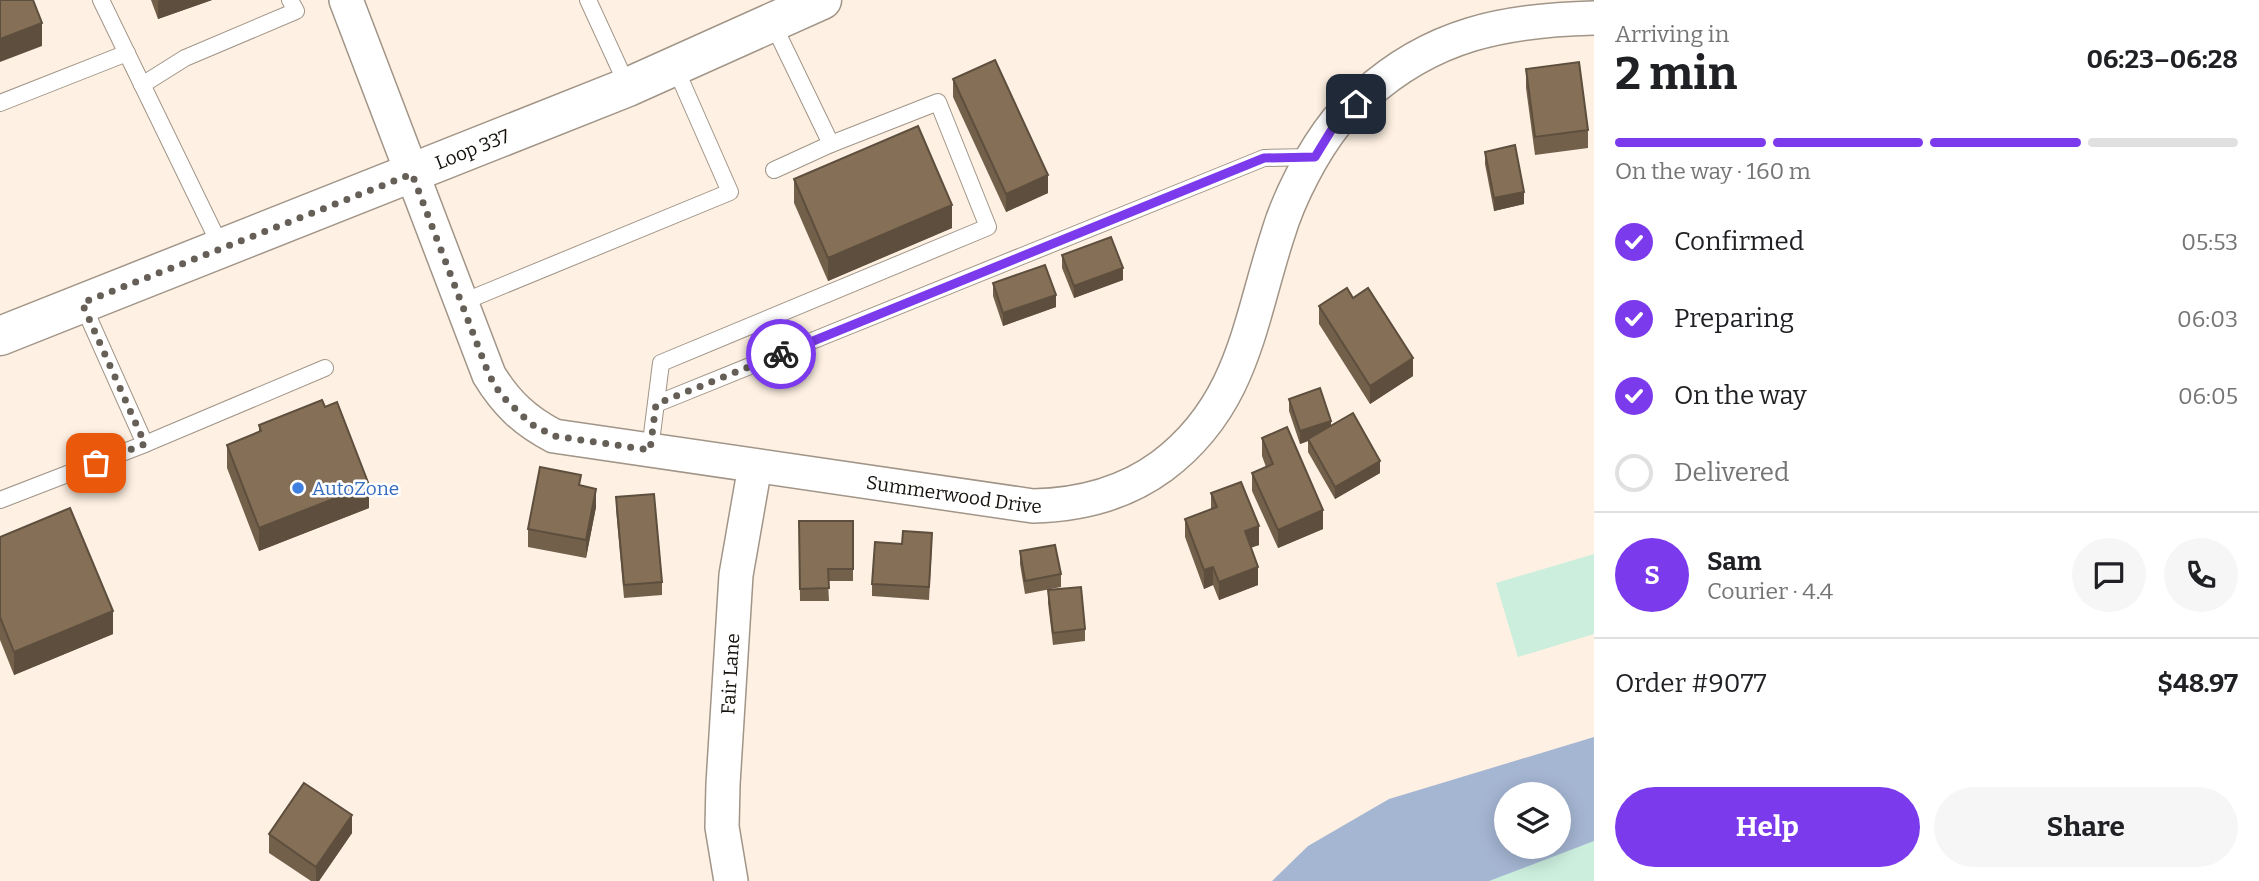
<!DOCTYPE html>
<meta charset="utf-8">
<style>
:root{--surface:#fff;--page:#f6f6f6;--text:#202124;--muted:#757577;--line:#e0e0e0;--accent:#7c3aed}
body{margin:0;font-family:Bitter,serif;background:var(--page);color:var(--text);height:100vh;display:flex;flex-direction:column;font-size:26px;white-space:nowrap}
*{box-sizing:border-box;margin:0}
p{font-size:23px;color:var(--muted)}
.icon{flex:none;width:38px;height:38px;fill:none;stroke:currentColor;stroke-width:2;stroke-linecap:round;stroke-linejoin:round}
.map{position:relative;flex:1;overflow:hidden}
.panel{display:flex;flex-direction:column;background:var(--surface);width:665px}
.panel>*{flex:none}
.fabs{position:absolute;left:1494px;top:782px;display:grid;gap:14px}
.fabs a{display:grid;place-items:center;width:77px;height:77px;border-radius:50%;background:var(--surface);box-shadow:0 4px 18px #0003;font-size:35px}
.pin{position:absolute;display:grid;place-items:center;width:60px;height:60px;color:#fff;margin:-30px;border-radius:14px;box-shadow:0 4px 10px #0006}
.courier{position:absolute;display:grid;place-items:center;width:70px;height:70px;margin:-35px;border:5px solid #7c3aed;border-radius:50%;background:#fff;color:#222;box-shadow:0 2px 9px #0007}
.overview em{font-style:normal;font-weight:700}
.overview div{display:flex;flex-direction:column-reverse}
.overview{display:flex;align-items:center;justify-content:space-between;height:119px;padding:0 21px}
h1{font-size:46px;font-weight:700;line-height:52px}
.bar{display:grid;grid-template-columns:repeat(4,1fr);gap:10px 7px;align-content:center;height:84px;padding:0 21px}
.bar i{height:9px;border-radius:5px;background:var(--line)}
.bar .selected{background:var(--accent)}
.bar p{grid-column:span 4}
.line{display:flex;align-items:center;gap:18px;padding:0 21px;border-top:2px solid var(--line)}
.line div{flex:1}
.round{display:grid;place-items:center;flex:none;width:74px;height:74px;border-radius:37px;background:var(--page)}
ol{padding:0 21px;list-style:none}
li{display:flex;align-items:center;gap:21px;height:77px}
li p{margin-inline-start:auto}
li .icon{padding:7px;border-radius:50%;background:var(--accent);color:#fff;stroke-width:4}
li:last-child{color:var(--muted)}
li i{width:38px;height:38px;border:4px solid var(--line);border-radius:50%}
.primary-button{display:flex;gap:14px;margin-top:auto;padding:14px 21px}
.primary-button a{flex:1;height:80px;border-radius:42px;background:var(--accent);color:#fff;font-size:28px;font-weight:700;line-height:80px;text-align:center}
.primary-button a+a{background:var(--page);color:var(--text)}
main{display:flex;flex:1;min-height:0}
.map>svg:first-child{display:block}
</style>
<main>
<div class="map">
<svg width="1594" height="881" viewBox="0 0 1594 881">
<rect width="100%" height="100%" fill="#fef1e3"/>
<!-- green -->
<g fill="#cbeedd">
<polygon points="1594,554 1594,634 1518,657 1496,583"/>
<polygon points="1594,841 1594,881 1489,881 1498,876"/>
</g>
<!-- water -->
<path fill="#a5b6d3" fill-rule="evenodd" d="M1594,737V841L1489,881H1272L1308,846L1389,799ZM1507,794H1559V847H1507Z"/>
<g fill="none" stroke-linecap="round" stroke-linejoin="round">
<!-- lane casing -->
<g stroke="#a19588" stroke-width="18">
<g id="lane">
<polyline points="101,0 222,249"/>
<polyline points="588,0 628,87"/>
<polyline points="773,24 831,144 774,170"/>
<polyline points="142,85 185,58 296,11 290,0"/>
<polyline points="0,103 127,53"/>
<polyline points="463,302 730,192 675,67"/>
<polyline points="656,404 1264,158 1312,157"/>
<polyline points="145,444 325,368"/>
<polyline points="650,450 661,363 988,227 938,102 831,144"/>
<polyline points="0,500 145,444 82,303"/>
</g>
</g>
<!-- street casing -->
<g stroke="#a19588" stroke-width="36">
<g id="street">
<path id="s1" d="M346,0L489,375C506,403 525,421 554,436L1033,506C1080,505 1124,494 1162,466C1243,405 1249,323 1278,234C1289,197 1313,151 1337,121C1344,112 1355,104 1364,96C1432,34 1505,20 1594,18"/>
<path id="s2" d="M731,881L722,827L723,784L736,575L755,466"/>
</g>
</g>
<!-- primary casing -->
<g stroke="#a19588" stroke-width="41">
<g id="primary">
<path id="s3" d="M0,336L628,87L822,0"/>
</g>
</g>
<!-- lane -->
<use href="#lane" stroke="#fff" stroke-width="16"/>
<!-- street -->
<use href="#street" stroke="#fff" stroke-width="33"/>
<!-- primary -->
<use href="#primary" stroke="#fff" stroke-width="38"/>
</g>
<!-- wall -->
<g fill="#72604b">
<polygon points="151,0 212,0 158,19"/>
<polygon points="1526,69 1588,130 1588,148 1535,155 1526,88"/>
<polygon points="953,79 1048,193 1006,212 953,97"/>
<polygon points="1485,152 1524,204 1494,211 1485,164"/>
<polygon points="794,179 952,228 828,281 794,203"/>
<polygon points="1062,255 1123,280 1074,298 1062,268"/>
<polygon points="993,283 1056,307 1003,326 993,296"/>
<polygon points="1353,298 1413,376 1370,404 1319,324 1319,306"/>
<polygon points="1289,399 1331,425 1380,473 1335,499 1308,452 1308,441 1300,444 1289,411"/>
<polygon points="259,425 369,508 259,551 227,468 227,445 259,432"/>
<polygon points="1262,438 1323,529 1278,548 1252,491 1252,473 1266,467 1262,456"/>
<polygon points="581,486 596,507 586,558 528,547 528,529"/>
<polygon points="1211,493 1259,545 1251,547 1258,585 1219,600 1213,585 1204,589 1185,537 1185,519 1211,509"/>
<polygon points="616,497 662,582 662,595 624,598 616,509"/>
<polygon points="799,521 853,521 853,581 828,581 829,601 800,601"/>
<polygon points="0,537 113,634 14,675 0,640"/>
<polygon points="902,544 932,545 929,600 872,596 872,584"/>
<polygon points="1020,551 1061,574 1061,587 1025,594 1020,564"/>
<polygon points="1048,590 1085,629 1085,641 1053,645 1048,603"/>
<polygon points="352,833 319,881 311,881 269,853 269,834"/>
</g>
<!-- shaded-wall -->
<g fill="#5d4e3d">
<polygon points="160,0 212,0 158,19 158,1"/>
<polygon points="42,23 42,46 0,62 0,39"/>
<polygon points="1048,175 1048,193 1006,212 1006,194"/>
<polygon points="1524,192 1524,204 1494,211 1494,198"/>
<polygon points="952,205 952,228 828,281 828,258"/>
<polygon points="1123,268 1123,280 1074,298 1074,286"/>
<polygon points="1056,295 1056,307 1003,326 1003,313"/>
<polygon points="1413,358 1413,376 1370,404 1370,386"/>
<polygon points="1331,421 1331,434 1308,439 1308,441 1300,444 1300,431"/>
<polygon points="1380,461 1380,473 1335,499 1335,487"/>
<polygon points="369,485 369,508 259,551 259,528"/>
<polygon points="596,489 596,507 586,558 586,540"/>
<polygon points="1323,510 1323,529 1278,548 1278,530"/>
<polygon points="1259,526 1259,545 1245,550 1245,531"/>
<polygon points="1213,567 1213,585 1204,589 1204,570"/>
<polygon points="1258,567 1258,585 1219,600 1219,582"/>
<polygon points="113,611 113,634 14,675 14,652"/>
<polygon points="352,815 352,833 319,881 316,881 316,867"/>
</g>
<!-- building -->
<g fill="#857057" stroke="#5d4e3d" stroke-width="2">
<polygon points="0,0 33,0 42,23 0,39"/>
<polygon points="995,60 1048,175 1006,194 953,79"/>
<polygon points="1579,62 1588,130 1535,137 1526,69"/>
<polygon points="918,126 952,205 828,258 794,179"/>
<polygon points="1515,145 1524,192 1494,198 1485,152"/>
<polygon points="1111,237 1123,268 1074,286 1062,255"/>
<polygon points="1045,265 1056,295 1003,313 993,283"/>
<polygon points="1347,288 1353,298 1368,288 1413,358 1370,386 1319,306"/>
<polygon points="1320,388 1331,421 1300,431 1289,399"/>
<polygon points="322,400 325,407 337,402 369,485 259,528 227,445 261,431 259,425"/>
<polygon points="1353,413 1380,461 1335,487 1308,439"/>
<polygon points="1287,427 1323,510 1278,530 1252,473 1273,464 1262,438"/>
<polygon points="540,467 581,475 579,485 596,489 586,540 528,529"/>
<polygon points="1241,482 1259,526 1245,531 1258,567 1219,582 1213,567 1204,570 1185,519 1217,507 1211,493"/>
<polygon points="654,494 662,582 624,585 616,497"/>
<polygon points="70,508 113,611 14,652 0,617 0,537"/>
<polygon points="799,521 853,521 853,569 828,569 829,588 800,589"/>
<polygon points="903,531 932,533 929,587 872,584 875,542 902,544"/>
<polygon points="1055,545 1061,574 1025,581 1020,551"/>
<polygon points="1081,587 1085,629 1053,633 1048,590"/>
<polygon points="304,783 352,815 316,867 269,834"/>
</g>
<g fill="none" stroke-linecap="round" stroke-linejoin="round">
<!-- done -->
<polyline stroke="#665f57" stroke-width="7" stroke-dasharray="0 12.6" points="96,463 145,444 82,303 412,174 489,375 501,395 531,424 554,436 650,450 656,404 781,354"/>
<!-- route -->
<polyline stroke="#7c3aed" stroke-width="9" points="781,354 1264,158 1315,157 1337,121 1356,104"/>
</g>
<!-- markers -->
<circle fill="#3f7fe0" stroke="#fff" stroke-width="2.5" cx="298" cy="488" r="7"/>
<g text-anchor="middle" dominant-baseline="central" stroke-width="5" stroke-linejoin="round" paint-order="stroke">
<!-- street labels -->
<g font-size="19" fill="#14100b" stroke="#fff">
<text stroke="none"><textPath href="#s3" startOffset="508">Loop 337</textPath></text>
<text stroke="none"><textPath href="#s1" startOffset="896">Summerwood Drive</textPath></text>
<text stroke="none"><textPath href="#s2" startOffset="208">Fair Lane</textPath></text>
</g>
<!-- shop labels -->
<g font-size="19" fill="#366cbe" stroke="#fff" text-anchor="start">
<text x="312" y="488">AutoZone</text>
</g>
</g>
</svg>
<div class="fabs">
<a><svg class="icon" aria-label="layers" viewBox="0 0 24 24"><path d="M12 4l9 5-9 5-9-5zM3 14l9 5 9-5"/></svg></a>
</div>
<div class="pin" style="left:96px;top:463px;background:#ea580c"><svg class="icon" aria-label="bag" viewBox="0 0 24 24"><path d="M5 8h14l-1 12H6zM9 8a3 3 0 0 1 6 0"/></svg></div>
<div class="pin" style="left:1356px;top:104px;background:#1f2937"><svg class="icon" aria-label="home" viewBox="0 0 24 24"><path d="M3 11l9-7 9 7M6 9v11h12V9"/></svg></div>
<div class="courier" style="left:781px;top:354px"><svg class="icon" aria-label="bike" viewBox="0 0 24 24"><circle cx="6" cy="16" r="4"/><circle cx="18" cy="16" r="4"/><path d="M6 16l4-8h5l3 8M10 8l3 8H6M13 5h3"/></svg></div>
</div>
<section class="panel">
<div class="overview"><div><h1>2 min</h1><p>Arriving in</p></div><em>06:23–06:28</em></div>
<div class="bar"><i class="selected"></i><i class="selected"></i><i class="selected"></i><i></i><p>On the way · 160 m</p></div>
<ol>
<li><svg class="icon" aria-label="check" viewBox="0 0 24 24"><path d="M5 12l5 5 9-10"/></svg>Confirmed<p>05:53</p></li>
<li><svg class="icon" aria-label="check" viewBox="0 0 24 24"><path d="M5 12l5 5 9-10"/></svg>Preparing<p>06:03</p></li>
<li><svg class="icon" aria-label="check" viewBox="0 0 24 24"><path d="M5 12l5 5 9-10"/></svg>On the way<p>06:05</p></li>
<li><i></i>Delivered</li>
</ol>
<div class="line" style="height:126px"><b class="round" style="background:var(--accent);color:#fff">S</b><div><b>Sam</b><p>Courier · 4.4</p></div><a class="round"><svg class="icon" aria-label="chat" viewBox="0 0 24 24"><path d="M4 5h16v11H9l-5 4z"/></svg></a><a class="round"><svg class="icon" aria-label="phone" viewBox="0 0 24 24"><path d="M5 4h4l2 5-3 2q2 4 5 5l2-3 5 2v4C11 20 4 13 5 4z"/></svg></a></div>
<div class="line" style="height:91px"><div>Order #9077</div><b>$48.97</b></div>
<div class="primary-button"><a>Help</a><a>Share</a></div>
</section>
</main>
